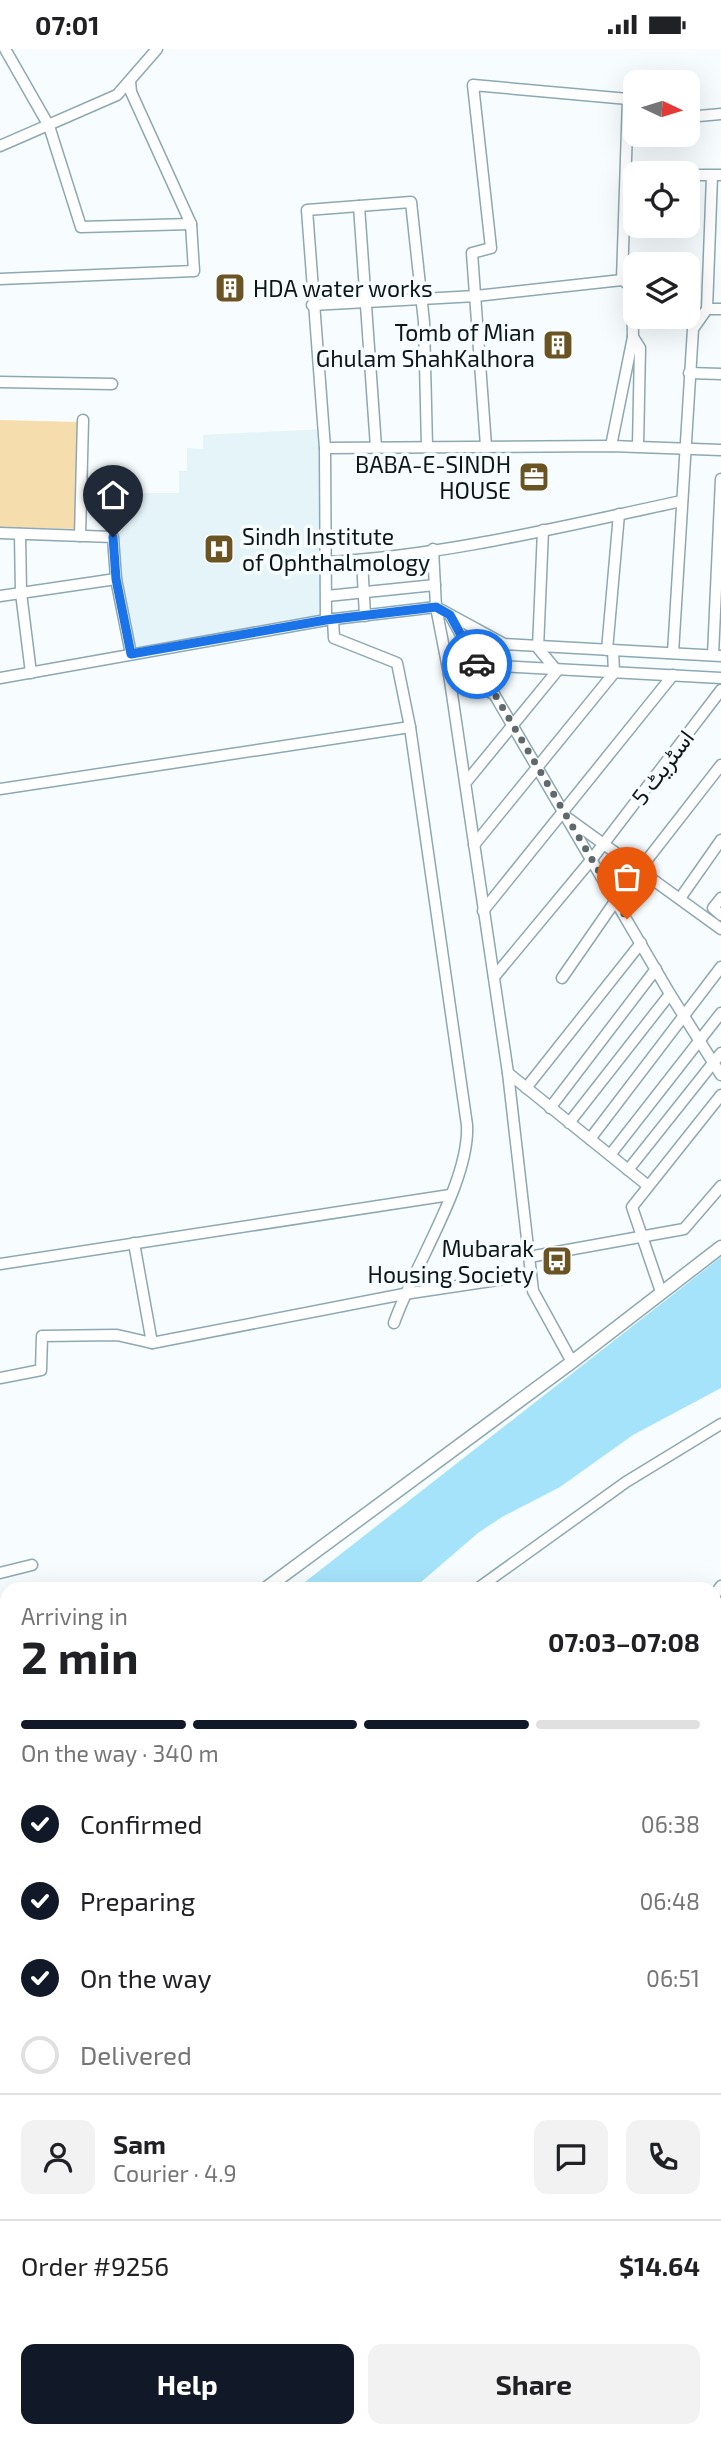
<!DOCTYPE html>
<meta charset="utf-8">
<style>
:root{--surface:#fff;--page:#f2f2f2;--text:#202124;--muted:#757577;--line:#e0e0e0;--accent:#111827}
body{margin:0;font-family:"Exo 2",Vazirmatn,sans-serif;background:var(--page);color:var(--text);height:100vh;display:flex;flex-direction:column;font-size:26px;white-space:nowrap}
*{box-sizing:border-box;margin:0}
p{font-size:23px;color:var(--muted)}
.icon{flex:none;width:38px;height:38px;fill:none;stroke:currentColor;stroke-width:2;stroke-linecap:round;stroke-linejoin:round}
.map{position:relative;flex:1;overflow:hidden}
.side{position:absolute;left:0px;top:1533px;width:721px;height:856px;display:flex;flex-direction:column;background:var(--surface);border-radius:21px 21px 0 0;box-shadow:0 7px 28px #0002}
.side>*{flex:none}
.needle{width:46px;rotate:94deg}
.tools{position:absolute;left:623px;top:21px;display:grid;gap:14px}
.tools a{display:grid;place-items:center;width:77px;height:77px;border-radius:14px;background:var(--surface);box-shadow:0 7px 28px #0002;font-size:35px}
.pin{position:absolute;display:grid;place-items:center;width:60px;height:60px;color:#fff;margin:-72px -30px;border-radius:50% 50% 50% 0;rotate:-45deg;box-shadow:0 0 7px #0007}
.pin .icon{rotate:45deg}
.courier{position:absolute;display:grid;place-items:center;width:70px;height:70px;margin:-35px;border:5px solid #1a73e8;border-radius:50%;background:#fff;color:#222;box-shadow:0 2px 9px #0007}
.head em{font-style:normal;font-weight:700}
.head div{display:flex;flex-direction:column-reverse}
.head{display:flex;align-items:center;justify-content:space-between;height:119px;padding:0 21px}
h1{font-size:46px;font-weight:700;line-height:52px}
.bar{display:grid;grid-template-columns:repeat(4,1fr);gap:10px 7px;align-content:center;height:84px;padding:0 21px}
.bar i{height:9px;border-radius:5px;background:var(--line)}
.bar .current{background:var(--accent)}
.bar p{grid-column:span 4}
.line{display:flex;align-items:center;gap:18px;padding:0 21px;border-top:2px solid var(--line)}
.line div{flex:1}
.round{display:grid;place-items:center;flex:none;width:74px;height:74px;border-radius:14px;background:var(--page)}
ol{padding:0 21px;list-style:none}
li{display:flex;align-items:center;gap:21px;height:77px}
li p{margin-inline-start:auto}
li .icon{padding:7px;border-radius:50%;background:var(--accent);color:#fff;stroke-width:4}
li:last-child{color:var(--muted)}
li i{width:38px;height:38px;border:4px solid var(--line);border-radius:50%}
.primary-button{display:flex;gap:14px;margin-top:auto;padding:14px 21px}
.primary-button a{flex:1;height:80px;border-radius:14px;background:var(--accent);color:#fff;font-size:28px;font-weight:700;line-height:80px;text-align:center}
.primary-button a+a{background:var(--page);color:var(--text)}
.status{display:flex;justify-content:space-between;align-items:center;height:49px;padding:0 35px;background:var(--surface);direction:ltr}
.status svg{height:19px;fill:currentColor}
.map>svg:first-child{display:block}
</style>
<div class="status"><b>07:01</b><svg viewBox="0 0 49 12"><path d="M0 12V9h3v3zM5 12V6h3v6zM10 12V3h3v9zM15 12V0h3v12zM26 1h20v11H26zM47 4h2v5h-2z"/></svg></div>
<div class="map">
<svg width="721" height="2388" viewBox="0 0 721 2388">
<rect width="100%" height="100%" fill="#f7fdff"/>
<!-- built -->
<polygon fill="#e5f4f9" points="324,380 326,571 131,605 109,488 108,444 179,444 179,422 187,422 187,399 203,400 203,386"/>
<!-- green -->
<polygon fill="#f6ddad" points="0,371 80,373 77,480 0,478"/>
<!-- water -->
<g fill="#a5e3fa">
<polygon points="721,1208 721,1339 633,1386 560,1438 502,1468 478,1484 413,1540 296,1540"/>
<polygon points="721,1700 721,1908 714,1920 714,1712"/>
<polygon points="7,1747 7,1845 0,1850 0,1753"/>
<polygon points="365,2382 468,2382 465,2388 361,2388"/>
</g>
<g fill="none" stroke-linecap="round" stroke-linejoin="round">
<!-- minor casing -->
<g stroke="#8da8b2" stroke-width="13">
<g id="minor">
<polyline points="5,0 49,77 81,178 191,175"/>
<polyline points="688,68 721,65"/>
<polyline points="0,97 117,46 157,0"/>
<polyline points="688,126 721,126"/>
<polyline points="712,127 707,260 721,260"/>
<polyline points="359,157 376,398"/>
<polyline points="0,230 194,222 191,175 131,43 130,32"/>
<polyline points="312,256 476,247 622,231"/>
<polyline points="689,324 721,325"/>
<polyline points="0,333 112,335"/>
<polyline points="486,397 472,204 491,199 473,36 628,50 622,231 632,238 633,288 640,299 638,397"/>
<polyline points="611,397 633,288"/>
<polyline points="325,399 611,397 721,401"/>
<polyline points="0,484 113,488 116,530 131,605"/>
<polyline points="20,485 21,544 31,624"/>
<polyline points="80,487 83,371"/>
<polyline points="433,500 436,558 449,625 494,645 670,945 721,1026"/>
<polyline points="362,511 365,567"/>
<path d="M328,513C444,507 568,476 682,452"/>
<polyline points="0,547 116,530"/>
<polyline points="327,547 435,536"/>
<polyline points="450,566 494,645"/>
<path d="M333,570L334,589L397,614L410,678L467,1076C470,1133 414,1216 394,1274"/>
<polyline points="326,571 325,399 307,161 411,153 424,273 427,398"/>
<polyline points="607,601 619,465"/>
<polyline points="673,604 693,280 707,260"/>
<polyline points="713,606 721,430"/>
<polyline points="478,616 721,629"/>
<polyline points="449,625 508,1024 533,1242 572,1313"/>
<polyline points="0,629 326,571 436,558 504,595 721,607"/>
<polyline points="467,732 557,622 538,599 543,481"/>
<polyline points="0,740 410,678"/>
<polyline points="569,770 721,880"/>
<polyline points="474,796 614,624 613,601"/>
<polyline points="640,820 721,716"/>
<polyline points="681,848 721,791"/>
<polyline points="721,849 713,859 721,866"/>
<polyline points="483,862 673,626"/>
<polyline points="494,928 592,810 721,641"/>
<polyline points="562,929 616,851"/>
<polyline points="508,1024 647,1136"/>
<polyline points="526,1039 641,894"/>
<polyline points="550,1059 656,920"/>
<polyline points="569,1074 670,945"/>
<polyline points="590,1090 721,918"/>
<polyline points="610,1106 721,964"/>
<polyline points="628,1121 721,1004"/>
<polyline points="134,1194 152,1294 404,1245 531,1226"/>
<polyline points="529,1208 684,1180 721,1137"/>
<polyline points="0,1215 450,1146"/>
<polyline points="661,1243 632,1158 721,1046"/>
<polyline points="0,1329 41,1321 42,1287 117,1286 152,1294"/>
<polyline points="0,1524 32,1516"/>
<polyline points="477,1540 626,1433 721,1375"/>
<polyline points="714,1547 721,1537"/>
<polyline points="0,1662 7,1657"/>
<polyline points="0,1910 7,1905"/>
<polyline points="0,1950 7,1945"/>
<polyline points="714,1994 721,1979"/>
<polyline points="0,2022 7,2017"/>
<polyline points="714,2063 721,2056"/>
<polyline points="714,2100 721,2093"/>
<polyline points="714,2150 721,2155"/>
<polyline points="7,2183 7,2203"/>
<polyline points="714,2260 721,2264"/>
<polyline points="714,2313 721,2301"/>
<polyline points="0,2364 7,2366"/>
<polyline points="714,2373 721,2375"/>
<polyline points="61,2382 81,2388"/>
<polyline points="9,2388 11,2382"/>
<polyline points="521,2388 524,2382"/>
<polyline points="577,2388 582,2382"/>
<polyline points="675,2388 678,2382"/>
</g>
</g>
<!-- major casing -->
<g stroke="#8da8b2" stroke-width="15">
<g id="major">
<polyline points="265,1540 572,1313 721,1198"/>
<polyline points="0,1733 7,1728"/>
</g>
</g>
<!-- highway casing -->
<g stroke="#8da8b2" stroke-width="18">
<g id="highway">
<polyline points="0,2240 7,2249"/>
<polyline points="0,2264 7,2271"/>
<polyline points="198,2382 211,2388"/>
<polyline points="238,2382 251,2388"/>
</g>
</g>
<!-- minor -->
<use href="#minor" stroke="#fff" stroke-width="10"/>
<!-- major -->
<use href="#major" stroke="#fff" stroke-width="12"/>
<!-- highway -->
<use href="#highway" stroke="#fff" stroke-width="16"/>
</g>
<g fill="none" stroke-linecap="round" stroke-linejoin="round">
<!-- done -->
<polyline stroke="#5f686b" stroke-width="7" stroke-dasharray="0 12.6" points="477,615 627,870"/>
<!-- route -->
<polyline stroke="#1a73e8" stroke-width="9" points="113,488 116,530 131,605 326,571 436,558 450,566 477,615"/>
</g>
<!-- icons -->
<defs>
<g id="building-square" transform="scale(1.575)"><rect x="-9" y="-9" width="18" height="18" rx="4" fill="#6b5423" stroke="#f7fdff"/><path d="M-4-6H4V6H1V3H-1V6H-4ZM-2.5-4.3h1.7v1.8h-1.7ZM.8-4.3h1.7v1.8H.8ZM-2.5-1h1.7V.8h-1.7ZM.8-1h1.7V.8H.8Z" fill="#fff"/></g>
<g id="office-square" transform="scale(1.575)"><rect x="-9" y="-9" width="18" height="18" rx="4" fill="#6b5423" stroke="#f7fdff"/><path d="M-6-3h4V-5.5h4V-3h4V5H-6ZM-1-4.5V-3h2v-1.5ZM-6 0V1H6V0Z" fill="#fff"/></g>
<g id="hospital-square" transform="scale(1.575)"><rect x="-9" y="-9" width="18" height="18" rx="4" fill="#6b5423" stroke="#f7fdff"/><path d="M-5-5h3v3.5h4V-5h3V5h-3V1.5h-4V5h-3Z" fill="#fff"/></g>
<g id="bus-square" transform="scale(1.575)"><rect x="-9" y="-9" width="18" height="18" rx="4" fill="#6b5423" stroke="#f7fdff"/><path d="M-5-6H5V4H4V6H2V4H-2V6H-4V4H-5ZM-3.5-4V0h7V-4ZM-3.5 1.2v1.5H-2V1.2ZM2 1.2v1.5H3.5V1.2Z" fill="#fff"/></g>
</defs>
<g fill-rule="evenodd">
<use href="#building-square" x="230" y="239"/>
<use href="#building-square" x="558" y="296"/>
<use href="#office-square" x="534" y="428"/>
<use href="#hospital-square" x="219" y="500"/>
<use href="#bus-square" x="557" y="1212"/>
</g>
<g text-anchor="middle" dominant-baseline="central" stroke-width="7" stroke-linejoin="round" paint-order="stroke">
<!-- poi labels -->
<g font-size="23" fill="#0d171b" stroke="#f7fdff" text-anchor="end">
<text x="253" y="239" text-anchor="start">HDA water works</text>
<text x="535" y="283">Tomb of Mian<tspan x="535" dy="26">Ghulam ShahKalhora</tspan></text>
<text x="511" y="415">BABA-E-SINDH<tspan x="511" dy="26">HOUSE</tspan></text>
<text x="242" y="487" text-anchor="start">Sindh Institute<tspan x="242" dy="26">of Ophthalmology</tspan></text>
<text x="534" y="1199">Mubarak<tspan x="534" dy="26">Housing Society</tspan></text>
</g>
<!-- street labels -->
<g font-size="23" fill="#0d171b" stroke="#f7fdff">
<text transform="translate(662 718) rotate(-53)">اسٹریٹ 5</text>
</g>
</g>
</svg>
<div class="tools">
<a><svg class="needle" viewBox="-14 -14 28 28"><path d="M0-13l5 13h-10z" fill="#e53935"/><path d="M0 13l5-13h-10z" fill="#757577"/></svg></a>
<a><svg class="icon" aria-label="locate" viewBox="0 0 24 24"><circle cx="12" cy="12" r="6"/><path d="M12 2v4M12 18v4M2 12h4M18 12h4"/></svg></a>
<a><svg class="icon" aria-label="layers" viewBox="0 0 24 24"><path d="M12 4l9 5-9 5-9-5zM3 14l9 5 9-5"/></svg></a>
</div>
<div class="pin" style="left:627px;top:870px;background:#ea580c"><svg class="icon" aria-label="bag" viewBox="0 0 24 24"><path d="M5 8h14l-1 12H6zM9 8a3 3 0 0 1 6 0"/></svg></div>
<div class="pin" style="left:113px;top:488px;background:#1f2937"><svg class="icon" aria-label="home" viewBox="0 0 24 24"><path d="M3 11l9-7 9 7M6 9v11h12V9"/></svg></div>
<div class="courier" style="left:477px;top:615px"><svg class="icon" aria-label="car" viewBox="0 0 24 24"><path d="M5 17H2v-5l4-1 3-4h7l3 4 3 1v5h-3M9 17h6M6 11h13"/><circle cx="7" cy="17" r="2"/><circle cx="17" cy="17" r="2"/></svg></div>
<section class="side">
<div class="head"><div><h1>2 min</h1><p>Arriving in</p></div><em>07:03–07:08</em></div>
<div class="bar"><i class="current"></i><i class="current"></i><i class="current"></i><i></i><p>On the way · 340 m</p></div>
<ol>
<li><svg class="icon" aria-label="check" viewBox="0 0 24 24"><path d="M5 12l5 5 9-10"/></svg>Confirmed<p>06:38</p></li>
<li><svg class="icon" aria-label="check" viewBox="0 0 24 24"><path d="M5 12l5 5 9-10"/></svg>Preparing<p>06:48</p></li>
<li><svg class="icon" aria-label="check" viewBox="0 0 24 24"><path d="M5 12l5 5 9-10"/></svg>On the way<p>06:51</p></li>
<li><i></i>Delivered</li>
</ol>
<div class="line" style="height:126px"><a class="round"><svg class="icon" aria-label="person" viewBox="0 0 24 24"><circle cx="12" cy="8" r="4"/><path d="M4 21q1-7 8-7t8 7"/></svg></a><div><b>Sam</b><p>Courier · 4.9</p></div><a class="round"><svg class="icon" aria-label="chat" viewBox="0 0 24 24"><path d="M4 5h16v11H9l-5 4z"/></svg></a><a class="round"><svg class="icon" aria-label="phone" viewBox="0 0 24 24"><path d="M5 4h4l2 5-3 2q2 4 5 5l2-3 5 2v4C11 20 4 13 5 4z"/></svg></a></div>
<div class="line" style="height:91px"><div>Order #9256</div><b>$14.64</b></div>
<div class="primary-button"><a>Help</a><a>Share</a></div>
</section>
</div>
